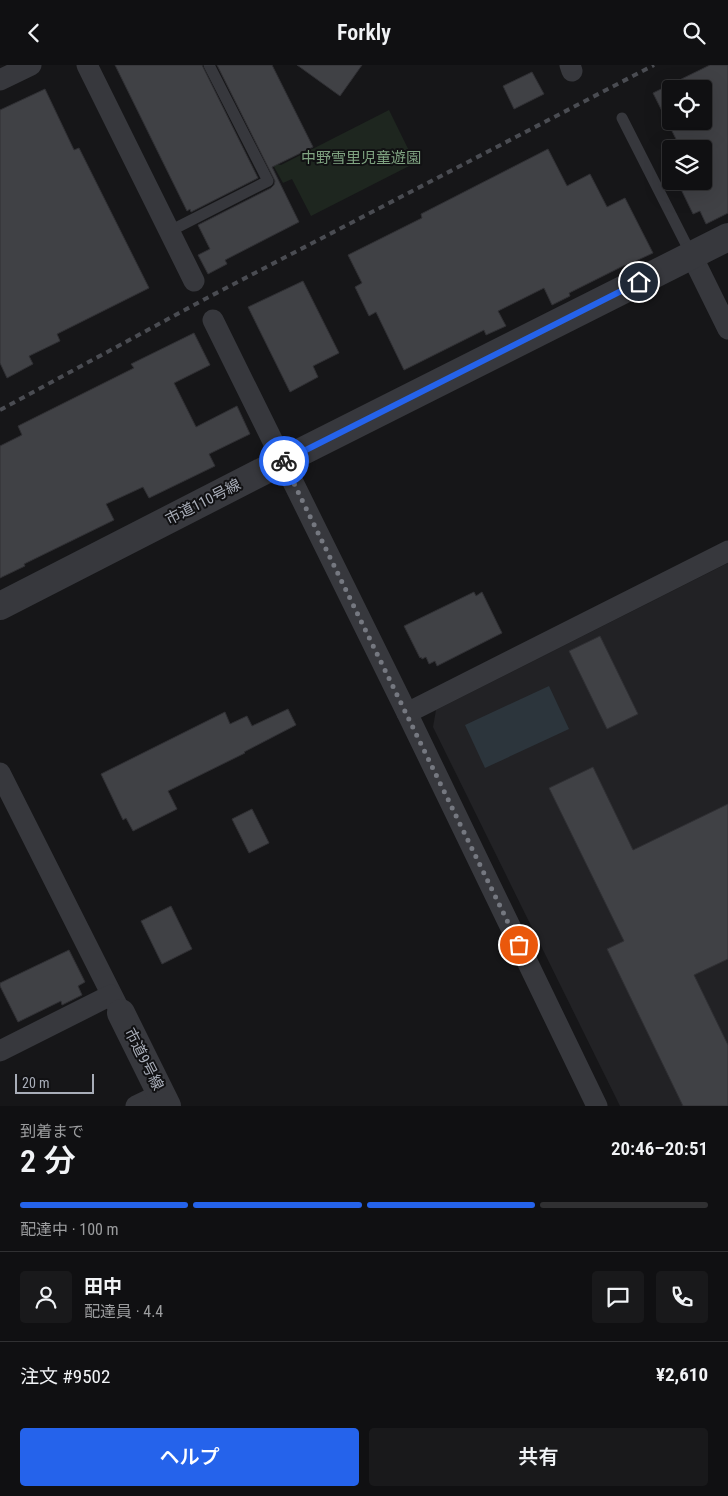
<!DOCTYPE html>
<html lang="ja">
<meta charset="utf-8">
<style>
:root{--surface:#101012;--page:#19191b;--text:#f1f3f6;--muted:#9c9d9f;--line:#303032;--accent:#2563eb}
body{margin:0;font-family:"Roboto Condensed","Noto Sans JP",sans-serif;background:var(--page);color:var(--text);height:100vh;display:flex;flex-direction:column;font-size:19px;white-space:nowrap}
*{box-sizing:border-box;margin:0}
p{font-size:16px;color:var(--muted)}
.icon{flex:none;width:28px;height:28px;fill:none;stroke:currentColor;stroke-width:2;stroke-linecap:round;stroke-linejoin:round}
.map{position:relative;height:1041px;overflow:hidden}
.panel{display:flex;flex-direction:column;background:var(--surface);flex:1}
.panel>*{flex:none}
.fabs{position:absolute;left:662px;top:15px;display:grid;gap:10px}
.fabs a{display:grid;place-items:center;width:50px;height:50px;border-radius:5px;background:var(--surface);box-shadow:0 5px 20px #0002,0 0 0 1px var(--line);font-size:25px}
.scale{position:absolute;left:15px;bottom:12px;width:79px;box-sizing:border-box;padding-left:5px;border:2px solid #a8adb8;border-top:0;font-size:14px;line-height:18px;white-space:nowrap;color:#a8adb8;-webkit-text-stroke:4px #111113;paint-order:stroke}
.pin{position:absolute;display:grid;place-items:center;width:42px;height:42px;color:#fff;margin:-21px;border:2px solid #fff;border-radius:50%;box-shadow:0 1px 5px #0007}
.courier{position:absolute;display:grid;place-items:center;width:50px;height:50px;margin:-25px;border:4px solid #2563eb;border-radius:50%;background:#fff;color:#222;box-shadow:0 1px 6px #0007}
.summary em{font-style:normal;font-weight:600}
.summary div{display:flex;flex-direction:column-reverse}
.summary{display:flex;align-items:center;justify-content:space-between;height:85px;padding:0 20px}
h1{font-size:32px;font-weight:600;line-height:38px}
.bar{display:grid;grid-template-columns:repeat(4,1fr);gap:8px 5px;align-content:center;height:60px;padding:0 20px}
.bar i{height:6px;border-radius:4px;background:var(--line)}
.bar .current{background:var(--accent)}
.bar p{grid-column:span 4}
.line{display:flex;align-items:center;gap:12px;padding:0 20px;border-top:1px solid var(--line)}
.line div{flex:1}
.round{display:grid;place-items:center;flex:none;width:52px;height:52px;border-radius:5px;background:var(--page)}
.cta{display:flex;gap:10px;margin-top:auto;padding:10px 20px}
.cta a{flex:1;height:58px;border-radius:5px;background:var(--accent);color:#fff;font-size:20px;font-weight:600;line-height:58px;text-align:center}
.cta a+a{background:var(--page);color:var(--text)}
header{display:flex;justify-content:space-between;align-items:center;height:65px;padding:0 20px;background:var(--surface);font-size:22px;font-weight:600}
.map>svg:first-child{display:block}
</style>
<header><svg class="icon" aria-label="back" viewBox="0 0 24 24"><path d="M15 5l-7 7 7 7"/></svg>Forkly<svg class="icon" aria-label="search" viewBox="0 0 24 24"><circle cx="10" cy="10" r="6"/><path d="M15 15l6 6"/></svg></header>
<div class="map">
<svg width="728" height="1041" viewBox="0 0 728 1041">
<rect width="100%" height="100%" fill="#161618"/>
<!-- built -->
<polygon fill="#222225" points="728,498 728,1041 620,1041 433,662 436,645"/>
<!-- green -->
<polygon fill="#1e261f" points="389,45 415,98 311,151 292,114 283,118 272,98 281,100"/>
<!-- water -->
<polygon fill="#2c353c" points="549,621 569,664 485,703 465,660"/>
<!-- building -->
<g fill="#404145" stroke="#303034" fill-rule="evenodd">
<polygon points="115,0 202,0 258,113 191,147 190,144 187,146"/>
<polygon points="217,0 272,0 313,82 272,102 299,157 225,195 227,199 208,209 198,190 210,184 198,160 271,123 274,120 275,116"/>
<polygon points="297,0 362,0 340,31"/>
<path d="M710,0H728V148L706,159L700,146L693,149L677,116H704V84H681L653,28ZM671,24H704V56H671Z"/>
<polygon points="532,7 544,29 514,44 503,21"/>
<polygon points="45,24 74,85 79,83 149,223 57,269 60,276 29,291 33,299 7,313 0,298 0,45"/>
<polygon points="548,84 567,121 590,109 607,142 625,133 653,188 625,201 625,200 569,228 570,231 552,240 544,223 498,246 506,261 486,270 484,265 404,305 376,247 369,251 355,222 362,218 348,190 422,153 421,149"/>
<polygon points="303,216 339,288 313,301 318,312 290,327 248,242"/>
<polygon points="194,268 210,300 174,318 196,362 237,341 250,369 209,389 215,401 149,433 143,422 106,439 114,455 24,499 25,501 0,513 0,381 22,370 18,361 134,303 131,299"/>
<polygon points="474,527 476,531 482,527 502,568 437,601 435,596 429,599 426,592 422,594 421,592 420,593 404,561"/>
<polygon points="600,571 638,649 607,664 569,586"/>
<polygon points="288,644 296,660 244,687 245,688 168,726 177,744 133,766 126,753 123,755 101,709 225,647 230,659 247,651 252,661"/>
<polygon points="593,702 633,785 728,739 728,894 694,910 728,980 728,1041 683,1041 607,884 624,876 549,723"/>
<polygon points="252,744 269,778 249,788 232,754"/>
<polygon points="171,841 192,884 162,899 141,856"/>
<polygon points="69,885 85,917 78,921 82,930 62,940 61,936 18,957 0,921 0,918"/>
</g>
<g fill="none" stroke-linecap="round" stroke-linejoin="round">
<!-- service -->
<g stroke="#37383d" stroke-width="11">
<polyline points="622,53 692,191"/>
<polyline points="170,166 268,116 209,0"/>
</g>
<!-- minor -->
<g stroke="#37383d" stroke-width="21">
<polyline points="87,0 194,216"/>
<polyline points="570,0 572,6"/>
<polyline points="0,15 31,0"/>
<polyline points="692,191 728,264"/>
<polyline points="213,255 407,648 597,1041"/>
<polyline points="407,648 728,486"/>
<polyline points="0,708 121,948"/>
<polyline points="0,986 111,930"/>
<polyline points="136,1041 161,1029"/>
</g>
<!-- tertiary -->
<g stroke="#37383d" stroke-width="28">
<polyline points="0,541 283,396 728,172"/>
<polyline points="121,948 167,1041"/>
</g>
<!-- rail -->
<polyline stroke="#4a4c52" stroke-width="4" stroke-dasharray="6 5" stroke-linecap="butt" points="0,345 205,234 654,0"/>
</g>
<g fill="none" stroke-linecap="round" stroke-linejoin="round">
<!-- done -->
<polyline stroke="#757880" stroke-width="5" stroke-dasharray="0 9" points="284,396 283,396 519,880"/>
<!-- route -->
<polyline stroke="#2563eb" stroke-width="6" points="284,396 639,217"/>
</g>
<g text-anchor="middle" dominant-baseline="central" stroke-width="4" stroke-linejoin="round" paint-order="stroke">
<!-- park labels -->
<g font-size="15" fill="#7fa381" stroke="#111113">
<text x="361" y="93">中野雪里児童遊園</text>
</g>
<!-- street labels -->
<g font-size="15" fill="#a8adb8" stroke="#111113">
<text transform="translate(203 437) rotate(-27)">市道110号線</text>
<text transform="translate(144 994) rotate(63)">市道9号線</text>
</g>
</g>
</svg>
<div class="fabs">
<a><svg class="icon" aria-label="locate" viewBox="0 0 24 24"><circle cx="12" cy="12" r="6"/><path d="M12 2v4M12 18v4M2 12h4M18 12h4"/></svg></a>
<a><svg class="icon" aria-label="layers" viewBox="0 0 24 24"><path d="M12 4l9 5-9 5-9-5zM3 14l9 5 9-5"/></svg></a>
</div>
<div class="scale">20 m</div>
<div class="pin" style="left:519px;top:880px;background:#ea580c"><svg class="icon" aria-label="bag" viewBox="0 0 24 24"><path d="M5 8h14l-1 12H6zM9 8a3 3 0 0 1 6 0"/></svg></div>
<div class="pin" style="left:639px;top:217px;background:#1f2937"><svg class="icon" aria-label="home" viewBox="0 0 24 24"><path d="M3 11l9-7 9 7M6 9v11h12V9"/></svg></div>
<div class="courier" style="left:284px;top:396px"><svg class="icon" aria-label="bike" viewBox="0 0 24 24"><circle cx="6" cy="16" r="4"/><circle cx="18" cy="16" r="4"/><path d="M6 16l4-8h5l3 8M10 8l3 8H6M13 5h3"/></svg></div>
</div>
<section class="panel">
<div class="summary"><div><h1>2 分</h1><p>到着まで</p></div><em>20:46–20:51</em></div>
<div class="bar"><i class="current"></i><i class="current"></i><i class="current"></i><i></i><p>配達中 · 100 m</p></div>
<div class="line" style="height:90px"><a class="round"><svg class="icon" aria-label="person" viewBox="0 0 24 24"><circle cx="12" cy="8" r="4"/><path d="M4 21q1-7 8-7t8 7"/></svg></a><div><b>田中</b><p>配達員 · 4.4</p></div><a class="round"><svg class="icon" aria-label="chat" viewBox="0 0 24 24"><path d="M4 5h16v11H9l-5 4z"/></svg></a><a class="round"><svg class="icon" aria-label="phone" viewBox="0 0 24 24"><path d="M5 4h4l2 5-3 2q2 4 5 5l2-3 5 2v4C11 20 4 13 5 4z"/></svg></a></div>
<div class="line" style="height:65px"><div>注文 #9502</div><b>¥2,610</b></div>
<div class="cta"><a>ヘルプ</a><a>共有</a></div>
</section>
